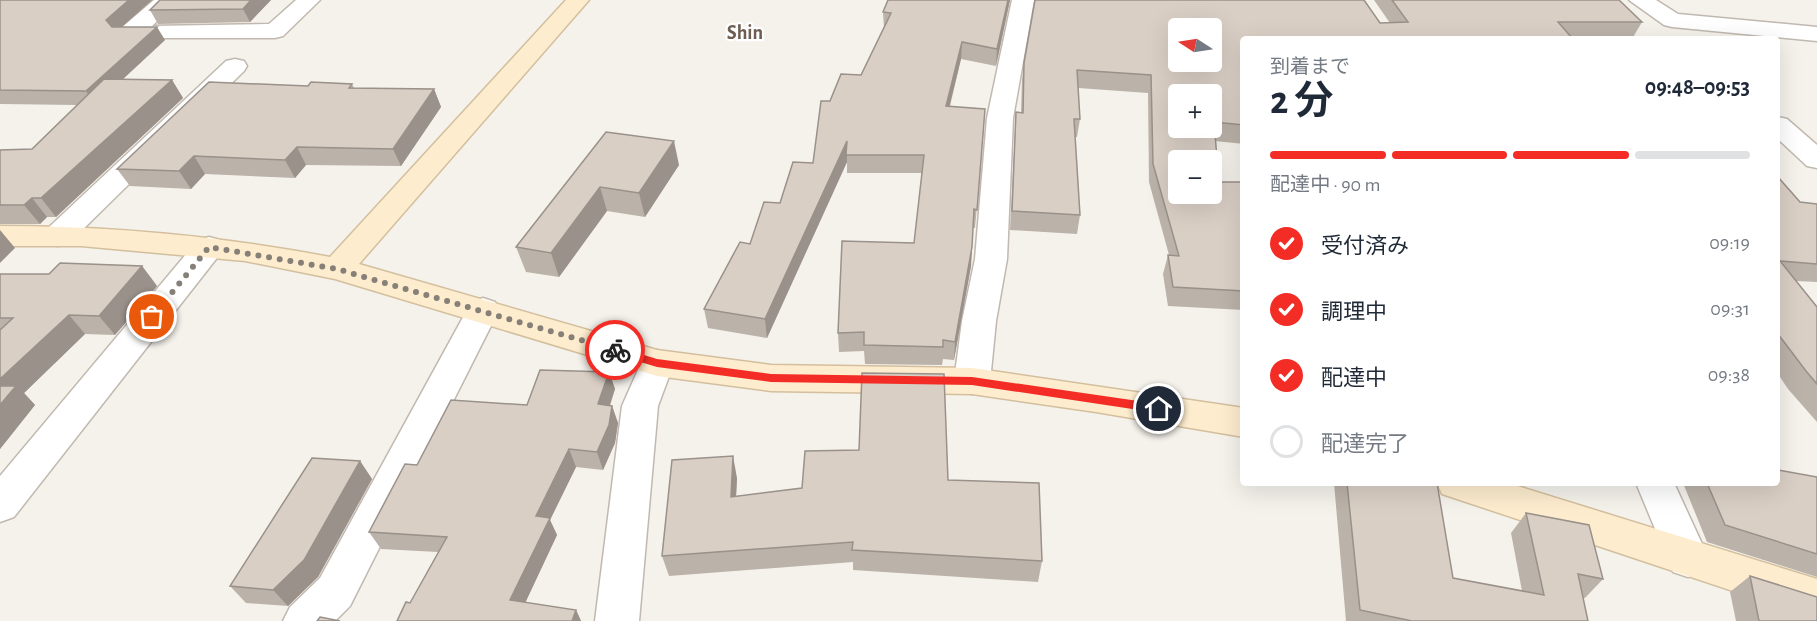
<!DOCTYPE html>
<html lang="ja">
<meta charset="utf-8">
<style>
:root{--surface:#fff;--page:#f6f6f7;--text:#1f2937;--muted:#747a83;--line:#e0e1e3;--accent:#f32d25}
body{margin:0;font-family:"Alegreya Sans","Noto Sans JP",sans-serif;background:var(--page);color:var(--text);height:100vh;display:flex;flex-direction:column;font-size:22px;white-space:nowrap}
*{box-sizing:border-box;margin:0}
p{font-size:20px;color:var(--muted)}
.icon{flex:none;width:33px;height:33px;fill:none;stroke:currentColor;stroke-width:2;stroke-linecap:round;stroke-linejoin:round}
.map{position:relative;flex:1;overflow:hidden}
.drawer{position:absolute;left:1240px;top:36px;width:540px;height:450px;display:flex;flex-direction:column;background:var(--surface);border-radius:6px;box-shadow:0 6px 24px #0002}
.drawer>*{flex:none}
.needle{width:39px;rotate:282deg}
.buttons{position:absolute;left:1168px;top:18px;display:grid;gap:12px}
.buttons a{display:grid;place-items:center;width:54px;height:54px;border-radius:6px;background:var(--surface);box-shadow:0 6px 24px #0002;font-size:30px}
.pin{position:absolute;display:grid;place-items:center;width:51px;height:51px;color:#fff;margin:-26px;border:3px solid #fff;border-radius:50%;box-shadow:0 2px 6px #0007}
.courier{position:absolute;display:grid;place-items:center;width:60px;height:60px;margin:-30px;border:4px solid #f32d25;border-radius:50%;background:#fff;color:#222;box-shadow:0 2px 8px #0007}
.headline em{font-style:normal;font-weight:700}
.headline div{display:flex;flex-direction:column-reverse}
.headline{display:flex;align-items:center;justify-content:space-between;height:102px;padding:0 30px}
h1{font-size:39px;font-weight:700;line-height:45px}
.bar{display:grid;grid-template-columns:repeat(4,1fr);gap:9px 6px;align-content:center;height:72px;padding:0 30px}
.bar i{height:8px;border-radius:4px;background:var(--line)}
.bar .active{background:var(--accent)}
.bar p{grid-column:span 4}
ol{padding:0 30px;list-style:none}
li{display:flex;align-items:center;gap:18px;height:66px}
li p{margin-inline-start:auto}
li .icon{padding:6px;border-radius:50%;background:var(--accent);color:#fff;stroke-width:4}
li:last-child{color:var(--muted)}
li i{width:33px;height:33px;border:3px solid var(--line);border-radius:50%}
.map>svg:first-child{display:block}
</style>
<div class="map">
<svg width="1817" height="621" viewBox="0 0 1817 621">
<rect width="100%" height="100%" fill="#f5f2ec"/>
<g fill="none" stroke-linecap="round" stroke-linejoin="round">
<!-- street casing -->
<g stroke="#c1b8af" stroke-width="3">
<g id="street">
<polygon points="154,0 179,0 152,26 269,24 296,0 320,0 283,36 275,38 121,38 117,33 121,28"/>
<polygon points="1012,0 1034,0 1013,118 1007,259 996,321 990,381 985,390 972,394 959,390 954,381 962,321 975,259 987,118"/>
<polygon points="1629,0 1656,0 1678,14 1817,27 1817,41 1672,27 1664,25"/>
<polygon points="235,59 244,61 247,66 244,71 69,243 58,246 47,243 43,236 47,229 226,61"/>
<polygon points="1778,117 1787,119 1817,145 1817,168 1807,166 1778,139"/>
<polygon points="209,237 220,240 224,247 220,254 14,517 0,522 0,476 198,240"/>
<polygon points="483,298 495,302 499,310 350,606 335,621 283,621 290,607 320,578 467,310 471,302"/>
<polygon points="657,350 669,354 674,363 658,406 639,621 595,621 622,406 645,354"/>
<polygon points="1636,483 1674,483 1709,559 1703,572 1688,577 1673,572"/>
</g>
</g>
<!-- secondary casing -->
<g stroke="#d3bf9d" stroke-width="3">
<g id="secondary">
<path d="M566,0H589L359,264L657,350L771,365L972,368L1244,408V437L1096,412L972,394L771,391L657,376L335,279L245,261L81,246H0V226C113,226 219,236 330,257Z"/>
<polygon points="1437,483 1508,483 1817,579 1817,619 1442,494"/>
</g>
</g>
<!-- street -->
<use href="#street" fill="#fff" fill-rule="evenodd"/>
<!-- secondary -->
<use href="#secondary" fill="#fdecce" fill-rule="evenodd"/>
</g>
<!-- wall -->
<g fill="#bbb2a9">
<polygon points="0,0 152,0 122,27 165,40 123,79 172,80 183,98 56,217 47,217 40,224 0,224 0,150 32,149 77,105 0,104"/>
<polygon points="271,0 250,22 158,24 150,10"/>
<polygon points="1010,0 996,66 961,59 950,106 984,128 975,228 973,228 971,266 954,360 943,359 942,365 865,364 864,351 839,352 838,333 914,243 922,173 847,173 847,162 767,338 708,328 704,309 750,244 780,203 813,163 830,101 861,75 884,28 883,12"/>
<polygon points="1374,0 1619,0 1642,22 1632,39 1244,39 1244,144 1215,141 1219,182 1244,182 1244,310 1168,306 1163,274 1168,255 1169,255 1149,182 1148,93 1078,88 1080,119 1077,137 1075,137 1080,215 1077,234 1010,230 1015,130 1016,112 1021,113 1022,80 1024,63 1390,23"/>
<polygon points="352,84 354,88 434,89 441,107 401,166 306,165 295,178 205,174 191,189 130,186 117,169 308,86"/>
<polygon points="606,132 679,165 645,217 607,211 559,277 526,272 516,247"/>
<polygon points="1778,177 1800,202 1817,204 1817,282 1796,281 1817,307 1817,422 1788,389 1778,374"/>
<polygon points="142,266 157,286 115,335 85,334 24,393 35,405 0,449 0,274 49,274"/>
<polygon points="609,372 615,389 610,406 612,406 618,423 615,443 603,470 576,467 550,520 557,535 525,603 576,610 581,621 397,621 410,603 438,552 381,549 369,532 417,465 527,405"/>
<polygon points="360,461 372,479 318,577 288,606 246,603 230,586"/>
<polygon points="1817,477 1817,577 1707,542 1683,483 1778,483"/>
<polygon points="737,478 736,496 948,480 1042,561 1038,582 853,570 853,562 669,576 662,556"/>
<polygon points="1334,483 1437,483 1453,578 1522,591 1511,533 1526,513 1603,579 1585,598 1583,598 1588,621 1346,621"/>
<polygon points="1750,576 1817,621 1736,621 1730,592"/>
</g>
<!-- shaded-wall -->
<g fill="#99918a">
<polygon points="129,0 152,0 115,33 106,20"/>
<polygon points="251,0 271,0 250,22 243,9"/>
<polygon points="1008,0 1010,0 996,66 997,49"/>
<polygon points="157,27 165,40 95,105 86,91"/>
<polygon points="962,42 961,59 945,124 946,106"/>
<polygon points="172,80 183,98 56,217 41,198"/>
<polygon points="434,89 441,107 401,166 393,149"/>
<polygon points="674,141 679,165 645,217 639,193"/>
<polygon points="847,141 847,162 767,338 765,319"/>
<polygon points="297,147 306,165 295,178 285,160"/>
<polygon points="194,156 205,174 191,189 179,171"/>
<polygon points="600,187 607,211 559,277 551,253"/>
<polygon points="32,198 47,217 40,224 24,205"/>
<polygon points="0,230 15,248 0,263"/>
<polygon points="972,247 971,266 954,360 955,342"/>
<polygon points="142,266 157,286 115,335 99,316"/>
<polygon points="69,315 85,334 24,393 35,405 0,449 0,379"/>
<polygon points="609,372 615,389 604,422 598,404"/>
<polygon points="612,406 618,423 615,443 603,470 597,452"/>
<polygon points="569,449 576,467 550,520 557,535 519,616 510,600 536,516"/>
<polygon points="733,456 737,478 735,518 731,497"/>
<polygon points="360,461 372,479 318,577 288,606 273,590"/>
<polygon points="576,610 581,621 572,621"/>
</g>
<!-- building -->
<g fill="#dacfc5" stroke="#99918a" stroke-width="1.5" fill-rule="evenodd">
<polygon points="0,0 129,0 106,20 112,27 157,27 86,91 0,90"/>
<polygon points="160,0 251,0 243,9 150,10"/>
<polygon points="888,0 1008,0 997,49 962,42 946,106 985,109 977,210 974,209 972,247 955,342 943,340 943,347 864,345 864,332 838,333 842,241 914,243 924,155 846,155 847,141 765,319 704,309 740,242 750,244 764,202 780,203 793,162 813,163 821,101 830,101 841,74 861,75 891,13 883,12"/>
<path d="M1035,0H1364L1380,23L1408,22L1392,0H1619L1642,22H1558L1573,39H1244V125L1214,122L1219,182H1244V291L1173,287L1168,255L1179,256L1153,164L1151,75L1077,70L1080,119H1074L1080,215L1012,211L1016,112L1023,113L1024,63ZM1179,28H1212V62H1179ZM1179,94H1212V128H1179ZM1179,160H1212V194H1179Z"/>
<polygon points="104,79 172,80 41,198 32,198 24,205 0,205 0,150 32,149"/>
<polygon points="209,82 308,86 311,82 352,84 349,88 434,89 393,149 297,147 285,160 194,156 179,171 117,169"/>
<polygon points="606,132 674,141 639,193 600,187 551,253 516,247"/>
<polygon points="1778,177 1800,202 1817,204 1817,264 1780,261 1817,307 1817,384 1806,371 1778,334"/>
<polygon points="60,263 142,266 99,316 69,315 0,379 0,330 13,318 0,318 0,274 49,274"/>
<polygon points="540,370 609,372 598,404 612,406 609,425 597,452 569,449 536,516 550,518 510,600 576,610 572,621 397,621 406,602 410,603 447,537 369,532 405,464 417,465 451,400 527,405"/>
<polygon points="862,373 944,374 948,480 1039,483 1042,561 852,550 853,542 662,556 672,460 733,456 731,497 802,488 805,451 859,450"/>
<polygon points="0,386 16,386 0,405"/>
<polygon points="312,458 360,461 304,560 273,590 230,586"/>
<polygon points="1778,470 1817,477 1817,554 1725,525 1707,483 1778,483"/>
<polygon points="1347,483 1437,483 1453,578 1544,595 1526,513 1589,525 1603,579 1578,574 1588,621 1412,621 1360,610"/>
<polygon points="1750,576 1817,597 1817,621 1759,621"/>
<polygon points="320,617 340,621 317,621"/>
</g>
<!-- route -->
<polygon fill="#f32d25" points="615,346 657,359 771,374 972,377 1159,404 1165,409 1159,413 972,385 771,382 657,367 611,353 610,350"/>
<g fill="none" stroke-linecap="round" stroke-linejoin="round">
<!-- done -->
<polyline stroke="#868078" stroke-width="6" stroke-dasharray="0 10.8" points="152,317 209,247 337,269 615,350"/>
</g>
<g text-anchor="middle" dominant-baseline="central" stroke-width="4.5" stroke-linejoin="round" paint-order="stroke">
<!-- far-quarter labels -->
<g font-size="20" font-weight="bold" fill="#6d5e51" stroke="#fff">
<text x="745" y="33">Shin</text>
</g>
</g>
</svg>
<div class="buttons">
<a><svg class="needle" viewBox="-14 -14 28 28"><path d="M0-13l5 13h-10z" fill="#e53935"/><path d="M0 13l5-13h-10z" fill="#747a83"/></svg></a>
<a>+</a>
<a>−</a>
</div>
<div class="pin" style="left:152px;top:317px;background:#ea580c"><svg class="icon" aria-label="bag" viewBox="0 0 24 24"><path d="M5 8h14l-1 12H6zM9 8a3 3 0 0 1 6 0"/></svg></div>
<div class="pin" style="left:1159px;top:409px;background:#1f2937"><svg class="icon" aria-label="home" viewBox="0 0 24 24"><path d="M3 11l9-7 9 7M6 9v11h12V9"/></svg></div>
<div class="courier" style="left:615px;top:350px"><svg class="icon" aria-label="bike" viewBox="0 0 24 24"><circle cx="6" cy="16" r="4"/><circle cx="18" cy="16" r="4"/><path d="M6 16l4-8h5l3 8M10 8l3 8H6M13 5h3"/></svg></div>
<section class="drawer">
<div class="headline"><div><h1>2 分</h1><p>到着まで</p></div><em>09:48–09:53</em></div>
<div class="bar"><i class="active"></i><i class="active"></i><i class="active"></i><i></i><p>配達中 · 90 m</p></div>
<ol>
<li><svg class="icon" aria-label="check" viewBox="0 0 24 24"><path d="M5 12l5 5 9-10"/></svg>受付済み<p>09:19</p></li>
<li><svg class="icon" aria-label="check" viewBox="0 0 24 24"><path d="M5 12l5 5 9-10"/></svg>調理中<p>09:31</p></li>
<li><svg class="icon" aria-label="check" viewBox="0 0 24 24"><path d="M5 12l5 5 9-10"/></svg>配達中<p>09:38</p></li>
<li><i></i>配達完了</li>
</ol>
</section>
</div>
